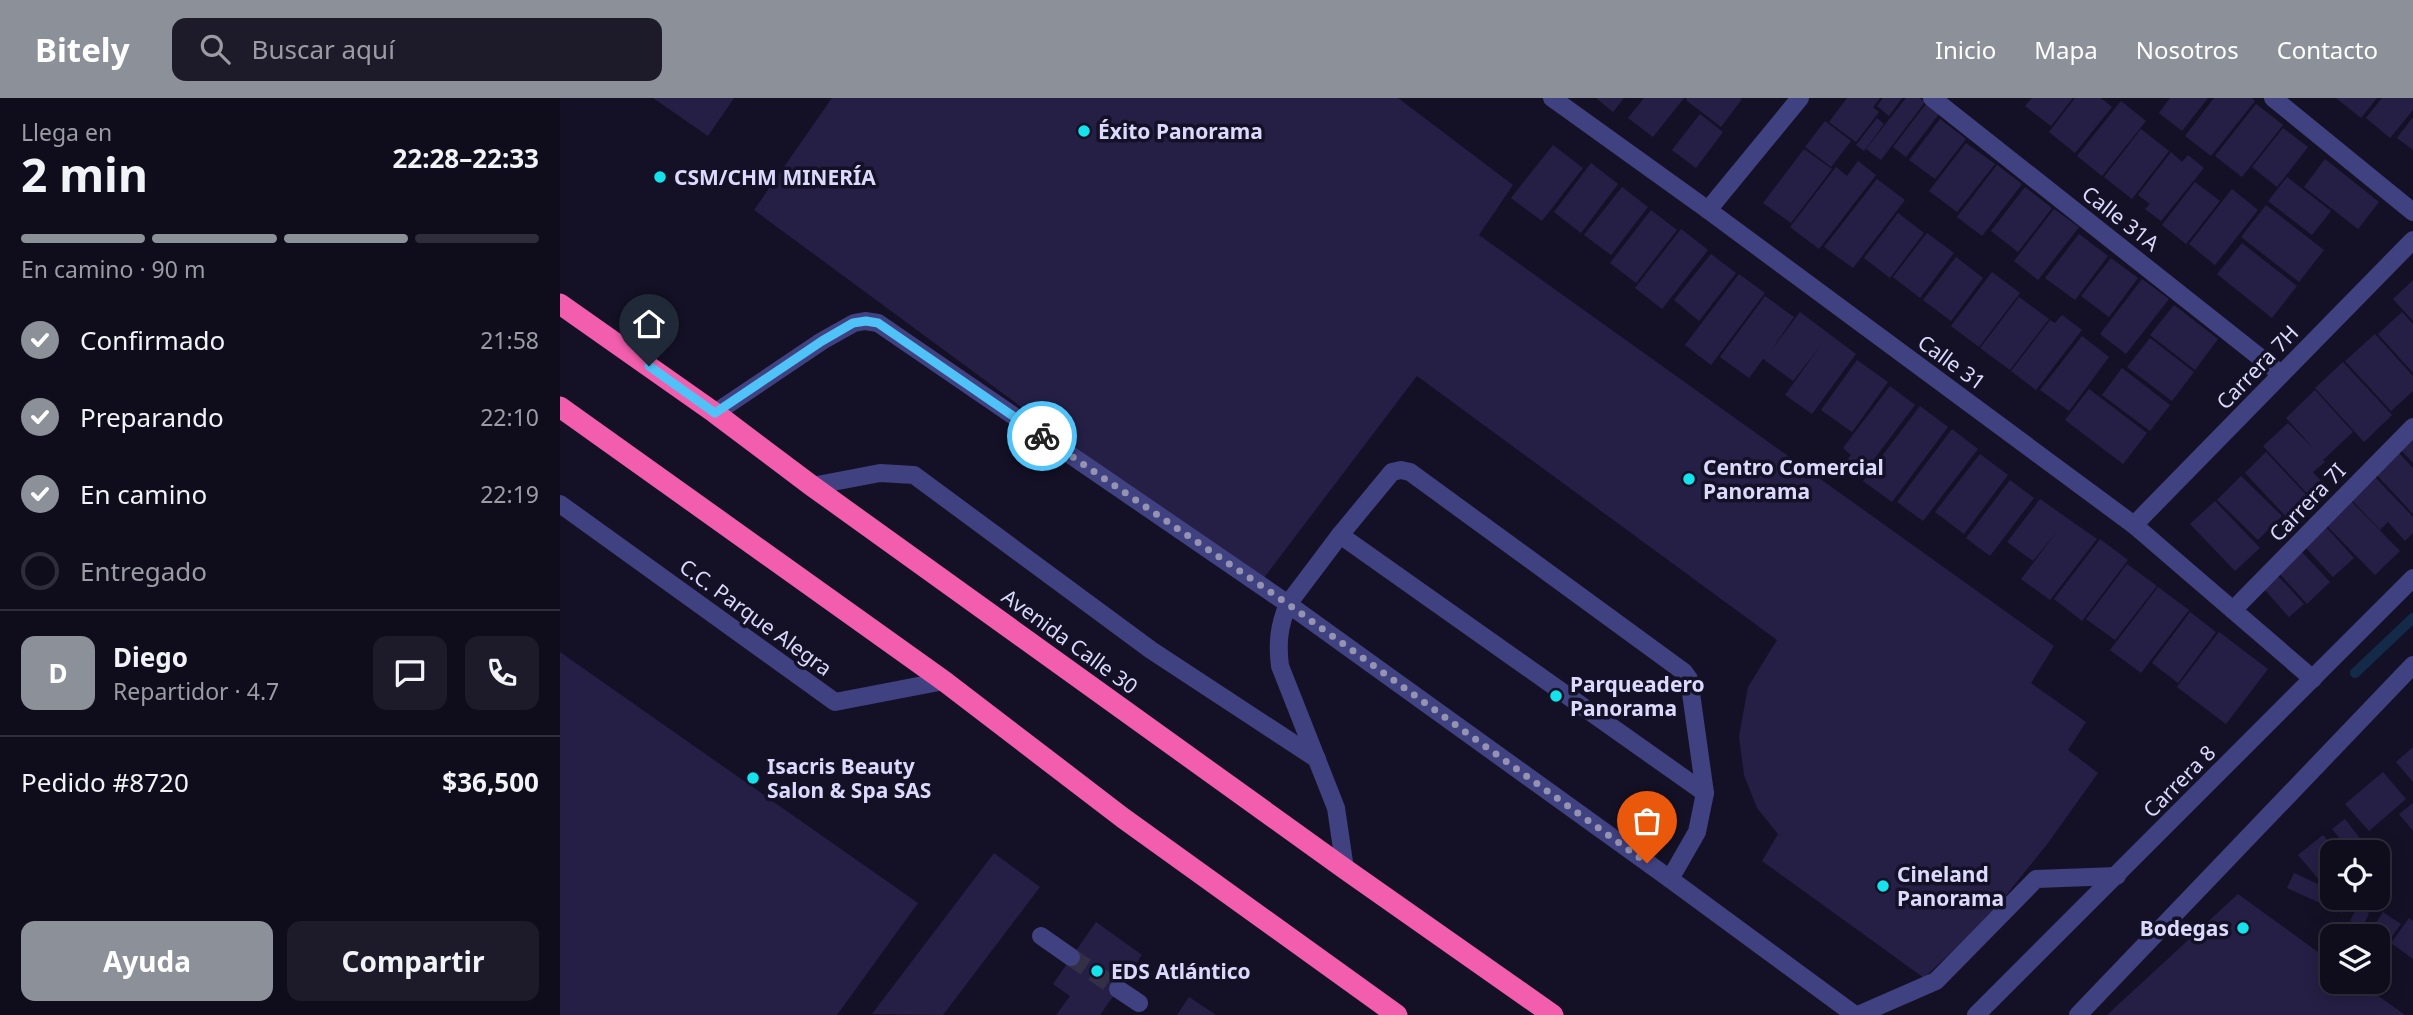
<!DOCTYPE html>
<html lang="es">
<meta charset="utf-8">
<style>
:root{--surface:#0f0d1c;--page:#1d1b29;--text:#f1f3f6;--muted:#9b9ca3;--line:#2f2d3b;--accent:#8c9099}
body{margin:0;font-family:"Noto Sans",sans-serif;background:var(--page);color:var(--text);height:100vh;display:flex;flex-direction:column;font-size:26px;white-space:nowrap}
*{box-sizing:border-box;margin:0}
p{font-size:23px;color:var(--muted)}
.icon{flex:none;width:38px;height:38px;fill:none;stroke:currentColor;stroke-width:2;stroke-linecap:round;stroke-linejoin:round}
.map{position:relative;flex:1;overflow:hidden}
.details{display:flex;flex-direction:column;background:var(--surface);width:560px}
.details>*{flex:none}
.tools{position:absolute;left:1760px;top:742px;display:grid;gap:14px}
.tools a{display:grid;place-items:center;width:70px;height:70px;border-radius:14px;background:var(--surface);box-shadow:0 4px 18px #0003,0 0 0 2px var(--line);font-size:35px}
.pin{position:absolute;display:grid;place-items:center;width:60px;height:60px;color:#fff;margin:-72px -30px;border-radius:50% 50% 50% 0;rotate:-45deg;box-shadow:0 0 7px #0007}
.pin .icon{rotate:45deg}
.courier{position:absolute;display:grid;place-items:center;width:70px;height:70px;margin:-35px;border:5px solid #4fc3f7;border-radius:50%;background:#fff;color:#222;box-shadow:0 2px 9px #0007}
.summary em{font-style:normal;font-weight:700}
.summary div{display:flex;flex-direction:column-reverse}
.summary{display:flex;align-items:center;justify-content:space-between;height:119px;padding:0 21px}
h1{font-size:46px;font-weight:700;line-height:52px}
.bar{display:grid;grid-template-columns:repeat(4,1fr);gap:10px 7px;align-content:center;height:84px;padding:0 21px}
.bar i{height:9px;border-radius:5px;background:var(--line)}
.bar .current{background:var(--accent)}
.bar p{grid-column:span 4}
.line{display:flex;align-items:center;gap:18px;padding:0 21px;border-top:2px solid var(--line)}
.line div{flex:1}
.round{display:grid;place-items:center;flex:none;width:74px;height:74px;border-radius:14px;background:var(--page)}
ol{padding:0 21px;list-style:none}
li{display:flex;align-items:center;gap:21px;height:77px}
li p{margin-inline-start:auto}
li .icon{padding:7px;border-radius:50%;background:var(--accent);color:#fff;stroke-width:4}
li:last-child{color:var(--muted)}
li i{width:38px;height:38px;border:4px solid var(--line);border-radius:50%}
.action{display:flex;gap:14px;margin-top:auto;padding:14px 21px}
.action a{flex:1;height:80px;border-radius:14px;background:var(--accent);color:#fff;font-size:28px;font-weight:700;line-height:80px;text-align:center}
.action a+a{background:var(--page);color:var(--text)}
header{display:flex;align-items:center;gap:42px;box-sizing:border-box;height:98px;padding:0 35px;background:var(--accent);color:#fff}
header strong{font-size:33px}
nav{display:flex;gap:38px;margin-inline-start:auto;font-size:24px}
.search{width:490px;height:63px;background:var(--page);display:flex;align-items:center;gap:18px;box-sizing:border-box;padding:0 24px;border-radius:14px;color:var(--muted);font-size:26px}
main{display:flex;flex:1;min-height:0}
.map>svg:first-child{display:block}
</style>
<header>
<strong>Bitely</strong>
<div class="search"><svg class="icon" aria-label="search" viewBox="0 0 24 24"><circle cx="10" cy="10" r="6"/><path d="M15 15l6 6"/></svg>Buscar aquí</div>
<nav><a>Inicio</a><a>Mapa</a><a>Nosotros</a><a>Contacto</a></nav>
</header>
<main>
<section class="details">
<div class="summary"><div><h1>2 min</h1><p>Llega en</p></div><em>22:28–22:33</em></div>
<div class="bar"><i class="current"></i><i class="current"></i><i class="current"></i><i></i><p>En camino · 90 m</p></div>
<ol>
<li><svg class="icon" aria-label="check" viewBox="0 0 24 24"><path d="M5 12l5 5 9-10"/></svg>Confirmado<p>21:58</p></li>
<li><svg class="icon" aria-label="check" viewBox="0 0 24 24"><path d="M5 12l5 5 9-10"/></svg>Preparando<p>22:10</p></li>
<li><svg class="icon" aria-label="check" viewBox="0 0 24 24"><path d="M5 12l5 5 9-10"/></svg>En camino<p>22:19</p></li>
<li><i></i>Entregado</li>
</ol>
<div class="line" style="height:126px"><b class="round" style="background:var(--accent);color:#fff">D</b><div><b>Diego</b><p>Repartidor · 4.7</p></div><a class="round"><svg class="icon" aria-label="chat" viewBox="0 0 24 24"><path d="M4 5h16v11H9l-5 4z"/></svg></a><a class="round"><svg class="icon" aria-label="phone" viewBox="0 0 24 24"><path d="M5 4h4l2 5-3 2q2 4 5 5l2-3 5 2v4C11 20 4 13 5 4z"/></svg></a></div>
<div class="line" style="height:91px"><div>Pedido #8720</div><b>$36,500</b></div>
<div class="action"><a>Ayuda</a><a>Compartir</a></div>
</section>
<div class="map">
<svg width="1853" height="917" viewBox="0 0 1853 917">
<rect width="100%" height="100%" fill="#141126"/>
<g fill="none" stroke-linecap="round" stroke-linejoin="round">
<!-- stream -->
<polyline stroke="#132a49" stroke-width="10" points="1795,575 1853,520"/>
</g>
<!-- building -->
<g fill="#251f45">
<polygon points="93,0 174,0 148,38"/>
<polygon points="272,0 838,0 953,87 919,137 1494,548 1471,585 1526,624 1508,652 1538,675 1488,745 1431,816 1364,880 1202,763 1218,736 1197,710 1184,677 1179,638 1188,589 1217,542 857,278 700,485 194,112"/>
<polygon points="1036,0 1064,0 1053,14"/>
<polygon points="1084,0 1124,0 1093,39 1068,20"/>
<polygon points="1127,0 1180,0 1182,1 1161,29 1126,2"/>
<polygon points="1287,0 1320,0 1313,9 1319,14 1296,44 1269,24"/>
<polygon points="1323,0 1342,0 1329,18 1317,8"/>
<polygon points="1346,0 1359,0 1365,4 1321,62 1306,51"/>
<polygon points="1472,0 1513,0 1491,28 1465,8"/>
<polygon points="1515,0 1541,0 1552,9 1515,55 1489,34"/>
<polygon points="1610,0 1648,0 1622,33 1599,15"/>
<polygon points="1654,0 1692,0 1695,3 1651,58 1625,38"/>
<polygon points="1776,0 1817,0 1801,20"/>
<polygon points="1822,0 1853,0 1853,12 1830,40 1806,20"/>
<polygon points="1561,3 1586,23 1542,78 1517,58"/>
<polygon points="1366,6 1379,16 1346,59 1333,49"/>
<polygon points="1696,6 1723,27 1682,79 1655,58"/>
<polygon points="1140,16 1163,34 1136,70 1112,52"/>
<polygon points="1853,19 1853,52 1837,40"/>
<polygon points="1317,20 1324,26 1304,53 1296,47"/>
<polygon points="1380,21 1406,41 1375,81 1349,62"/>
<polygon points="1265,23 1291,43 1271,69 1245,49"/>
<polygon points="1723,30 1748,49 1717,89 1692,69"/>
<polygon points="1581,31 1609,53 1572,101 1544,79"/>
<polygon points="1406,45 1435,66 1397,114 1369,93"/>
<polygon points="993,47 1023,70 982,123 951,100"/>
<polygon points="1244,51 1272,71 1231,125 1203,105"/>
<polygon points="1611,54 1622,64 1628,57 1644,70 1601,123 1585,111 1590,106 1578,97"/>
<polygon points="1765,61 1819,104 1798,131 1744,89"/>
<polygon points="1298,63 1316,77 1259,151 1230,129 1276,69 1287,78"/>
<polygon points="1031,65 1058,86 1021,135 994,114"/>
<polygon points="1437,67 1462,86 1422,138 1397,119"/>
<polygon points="1727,79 1771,113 1752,137 1708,103"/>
<polygon points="1317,81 1345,102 1293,170 1264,149"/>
<polygon points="1635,84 1660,103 1626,146 1602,127"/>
<polygon points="1062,89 1088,109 1051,157 1024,137"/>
<polygon points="1465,89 1492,110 1458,154 1431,133"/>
<polygon points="1672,91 1698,112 1655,167 1629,146"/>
<polygon points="1706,107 1764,152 1739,184 1681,139"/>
<polygon points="1494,111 1519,129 1478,182 1454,163"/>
<polygon points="1091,112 1117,132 1076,185 1050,165"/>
<polygon points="1338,115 1364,135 1330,180 1304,160"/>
<polygon points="1121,131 1148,152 1102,211 1075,190"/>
<polygon points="1367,135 1394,155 1360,200 1333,179"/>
<polygon points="1519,136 1548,158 1515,202 1485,180"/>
<polygon points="1682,145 1737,188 1712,220 1657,176"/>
<polygon points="1151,156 1176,175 1139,223 1114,202"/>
<polygon points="1396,159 1423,180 1391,223 1363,202"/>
<polygon points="1551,160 1578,180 1549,219 1521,198"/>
<polygon points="1432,174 1460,195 1419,249 1391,228"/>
<polygon points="1179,176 1205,195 1151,267 1125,247"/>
<polygon points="1582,181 1609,201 1566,256 1540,236"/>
<polygon points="1853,182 1853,223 1833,201"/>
<polygon points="1205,198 1234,219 1210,254 1240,214 1296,256 1252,316 1225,297 1261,247 1233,283 1203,261 1189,280 1160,259"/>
<polygon points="1459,199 1489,221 1450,272 1420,250"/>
<polygon points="1614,207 1658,241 1635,272 1590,237"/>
<polygon points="1842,214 1853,226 1853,275 1818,236"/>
<polygon points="1502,217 1522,232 1476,292 1451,273 1490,222 1495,225"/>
<polygon points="1815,236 1853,278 1853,293 1831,313 1785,263"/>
<polygon points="1522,238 1549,259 1509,313 1480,292"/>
<polygon points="1590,240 1634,274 1612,303 1567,269"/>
<polygon points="1297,262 1328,284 1292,334 1261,312"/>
<polygon points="1783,264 1832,317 1804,344 1755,290"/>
<polygon points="1562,270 1610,307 1590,333 1542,297"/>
<polygon points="1330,288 1355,307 1299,381 1282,368 1291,357 1283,350"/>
<polygon points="1529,291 1587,335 1563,366 1505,322"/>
<polygon points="1755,292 1793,334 1763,362 1765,364 1753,374 1767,390 1753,402 1703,348 1728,325 1756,353 1726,320"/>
<polygon points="1360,308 1388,329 1332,404 1303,383"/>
<polygon points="1392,331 1418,351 1363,423 1337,404"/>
<polygon points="1853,339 1853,365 1840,351"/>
<polygon points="1706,354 1754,405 1732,425 1685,375"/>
<polygon points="1838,354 1853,370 1853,416 1815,375"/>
<polygon points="1420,356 1448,377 1404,436 1375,414"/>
<polygon points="1681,378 1722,418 1698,442 1657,402"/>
<polygon points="1815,379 1853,419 1853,435 1845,443 1828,424 1820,432 1791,401"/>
<polygon points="1450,382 1474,400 1430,458 1406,440"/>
<polygon points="1480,401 1537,441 1490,502 1461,481 1498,432 1473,463 1447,444"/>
<polygon points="1655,403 1700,450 1675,473 1630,426"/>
<polygon points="1791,403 1840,453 1815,477 1766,427"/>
<polygon points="1766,429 1794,460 1773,479 1744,448"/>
<polygon points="1540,441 1568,462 1522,523 1494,501"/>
<polygon points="1741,453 1770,484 1747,506 1718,474"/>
<polygon points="1567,466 1597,488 1555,542 1526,521"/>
<polygon points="1718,478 1744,506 1729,519 1704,491"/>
<polygon points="1598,489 1629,512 1581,575 1550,552"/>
<polygon points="1630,514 1656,534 1618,585 1592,565"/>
<polygon points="1659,534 1708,571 1666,626 1617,589"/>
<polygon points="0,554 358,805 277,917 0,917"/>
<polygon points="1853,649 1853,684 1836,664"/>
<polygon points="1823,674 1846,701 1809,733 1785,706"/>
<polygon points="1853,705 1853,733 1839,716"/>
<polygon points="1785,721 1802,743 1790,753 1772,731"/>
<polygon points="1763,737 1778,754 1773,754 1773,772 1760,783 1738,757"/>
<polygon points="434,755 480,789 383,917 312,916"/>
<polygon points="1734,775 1773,793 1773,800 1789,800 1782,815 1727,790"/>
<polygon points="1678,796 1773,865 1773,884 1799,884 1845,917 1547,917"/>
<polygon points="1797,809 1809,815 1803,829 1790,823"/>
<polygon points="1823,814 1841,826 1825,848 1818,843 1818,838 1808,837"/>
<polygon points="1849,820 1853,823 1853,861 1831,845"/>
<polygon points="536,824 582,857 540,917 496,917 510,898 493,886"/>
<polygon points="629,899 656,917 617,917"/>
</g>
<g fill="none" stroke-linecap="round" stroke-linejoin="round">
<!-- minor-tunnel -->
<polyline stroke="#322f46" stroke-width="18" stroke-dasharray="18 9" stroke-linecap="butt" points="511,859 558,891"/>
<!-- minor -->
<g stroke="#404181" stroke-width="18">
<polyline points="992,0 1148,112 1574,427 1753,581"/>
<polyline points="1372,0 1721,276"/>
<polyline points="1713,0 1853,114"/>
<polyline points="1148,112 1240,0"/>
<polyline points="155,315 262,243 294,225 305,223 318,225 728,506 780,437 832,374 841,372 850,374 1124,574 1129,581 1145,695 1137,734 1110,781 1295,917"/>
<polyline points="252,388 320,375 354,377 591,552 757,661"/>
<polyline points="0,406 275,604 384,583"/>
<polyline points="1574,427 1853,142"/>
<polyline points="780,437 1145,695"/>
<polyline points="1673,512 1853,329"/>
<path d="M785,771L776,710L720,568C717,545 719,528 728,506L1110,781"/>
<polyline points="481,838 511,859"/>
<polyline points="558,891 579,905"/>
<polyline points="1298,917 1376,883 1476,781 1557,778"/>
<polyline points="1416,917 1853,480"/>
<polyline points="1518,917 1853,567"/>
</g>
<!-- highway -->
<g stroke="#f25ead" stroke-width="21">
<polyline points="0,206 155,315 252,388 785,771 993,917"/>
<polyline points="0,309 384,583 563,720 837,917"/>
</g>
</g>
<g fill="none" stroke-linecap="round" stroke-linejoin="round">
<!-- done -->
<polyline stroke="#9593b1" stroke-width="7" stroke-dasharray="0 12.6" points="482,338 728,506 1087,765"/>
<!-- route -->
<polyline stroke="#4fc3f7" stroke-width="9" points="89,268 155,315 262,243 293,225 306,223 318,225 482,338"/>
</g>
<!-- markers -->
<g fill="#15e3ec" stroke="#141126" stroke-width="2.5">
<circle cx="524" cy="33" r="7"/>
<circle cx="100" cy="79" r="7"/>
<circle cx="1129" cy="381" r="7"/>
<circle cx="996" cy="598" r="7"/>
<circle cx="193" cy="680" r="7"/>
<circle cx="1323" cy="788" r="7"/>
<circle cx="1683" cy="830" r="7"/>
<circle cx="537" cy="873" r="7"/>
</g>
<g text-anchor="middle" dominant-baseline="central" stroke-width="7" stroke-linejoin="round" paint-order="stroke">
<!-- poi labels -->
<g font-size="21" font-weight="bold" fill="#dbd9fc" stroke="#141126" text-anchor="start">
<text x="538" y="33">Éxito Panorama</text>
<text x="114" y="79">CSM/CHM MINERÍA</text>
<text x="1143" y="369">Centro Comercial<tspan x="1143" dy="24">Panorama</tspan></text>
<text x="1010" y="586">Parqueadero<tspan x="1010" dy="24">Panorama</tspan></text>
<text x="207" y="668">Isacris Beauty<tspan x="207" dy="24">Salon &amp; Spa SAS</tspan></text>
<text x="1337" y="776">Cineland<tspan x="1337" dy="24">Panorama</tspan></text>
<text x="1669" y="830" text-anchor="end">Bodegas</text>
<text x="551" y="873">EDS Atlántico</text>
</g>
<!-- street labels -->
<g font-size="21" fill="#dbd9fc" stroke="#141126">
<text transform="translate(1561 120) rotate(38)">Calle 31A</text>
<text transform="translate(1392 264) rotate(36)">Calle 31</text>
<text transform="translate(1697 269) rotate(-46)">Carrera 7H</text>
<text transform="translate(1747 404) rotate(-46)">Carrera 7I</text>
<text transform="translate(196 519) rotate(36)">C.C. Parque Alegra</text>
<text transform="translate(510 543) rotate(36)">Avenida Calle 30</text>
<text transform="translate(1619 683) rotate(-45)">Carrera 8</text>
</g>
</g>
</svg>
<div class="tools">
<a><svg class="icon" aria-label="locate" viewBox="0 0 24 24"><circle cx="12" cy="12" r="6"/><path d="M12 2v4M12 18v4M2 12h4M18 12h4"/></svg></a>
<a><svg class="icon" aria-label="layers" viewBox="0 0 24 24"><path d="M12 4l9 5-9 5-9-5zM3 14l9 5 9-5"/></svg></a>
</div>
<div class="pin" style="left:1087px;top:765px;background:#ea580c"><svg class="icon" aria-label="bag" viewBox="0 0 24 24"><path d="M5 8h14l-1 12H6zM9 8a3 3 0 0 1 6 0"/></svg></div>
<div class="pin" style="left:89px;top:268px;background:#1f2937"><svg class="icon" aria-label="home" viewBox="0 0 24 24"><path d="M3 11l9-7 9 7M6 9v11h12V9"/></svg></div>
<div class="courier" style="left:482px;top:338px"><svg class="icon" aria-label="bike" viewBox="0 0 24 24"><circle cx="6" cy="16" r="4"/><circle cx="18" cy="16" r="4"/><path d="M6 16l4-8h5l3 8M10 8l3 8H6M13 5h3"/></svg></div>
</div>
</main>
